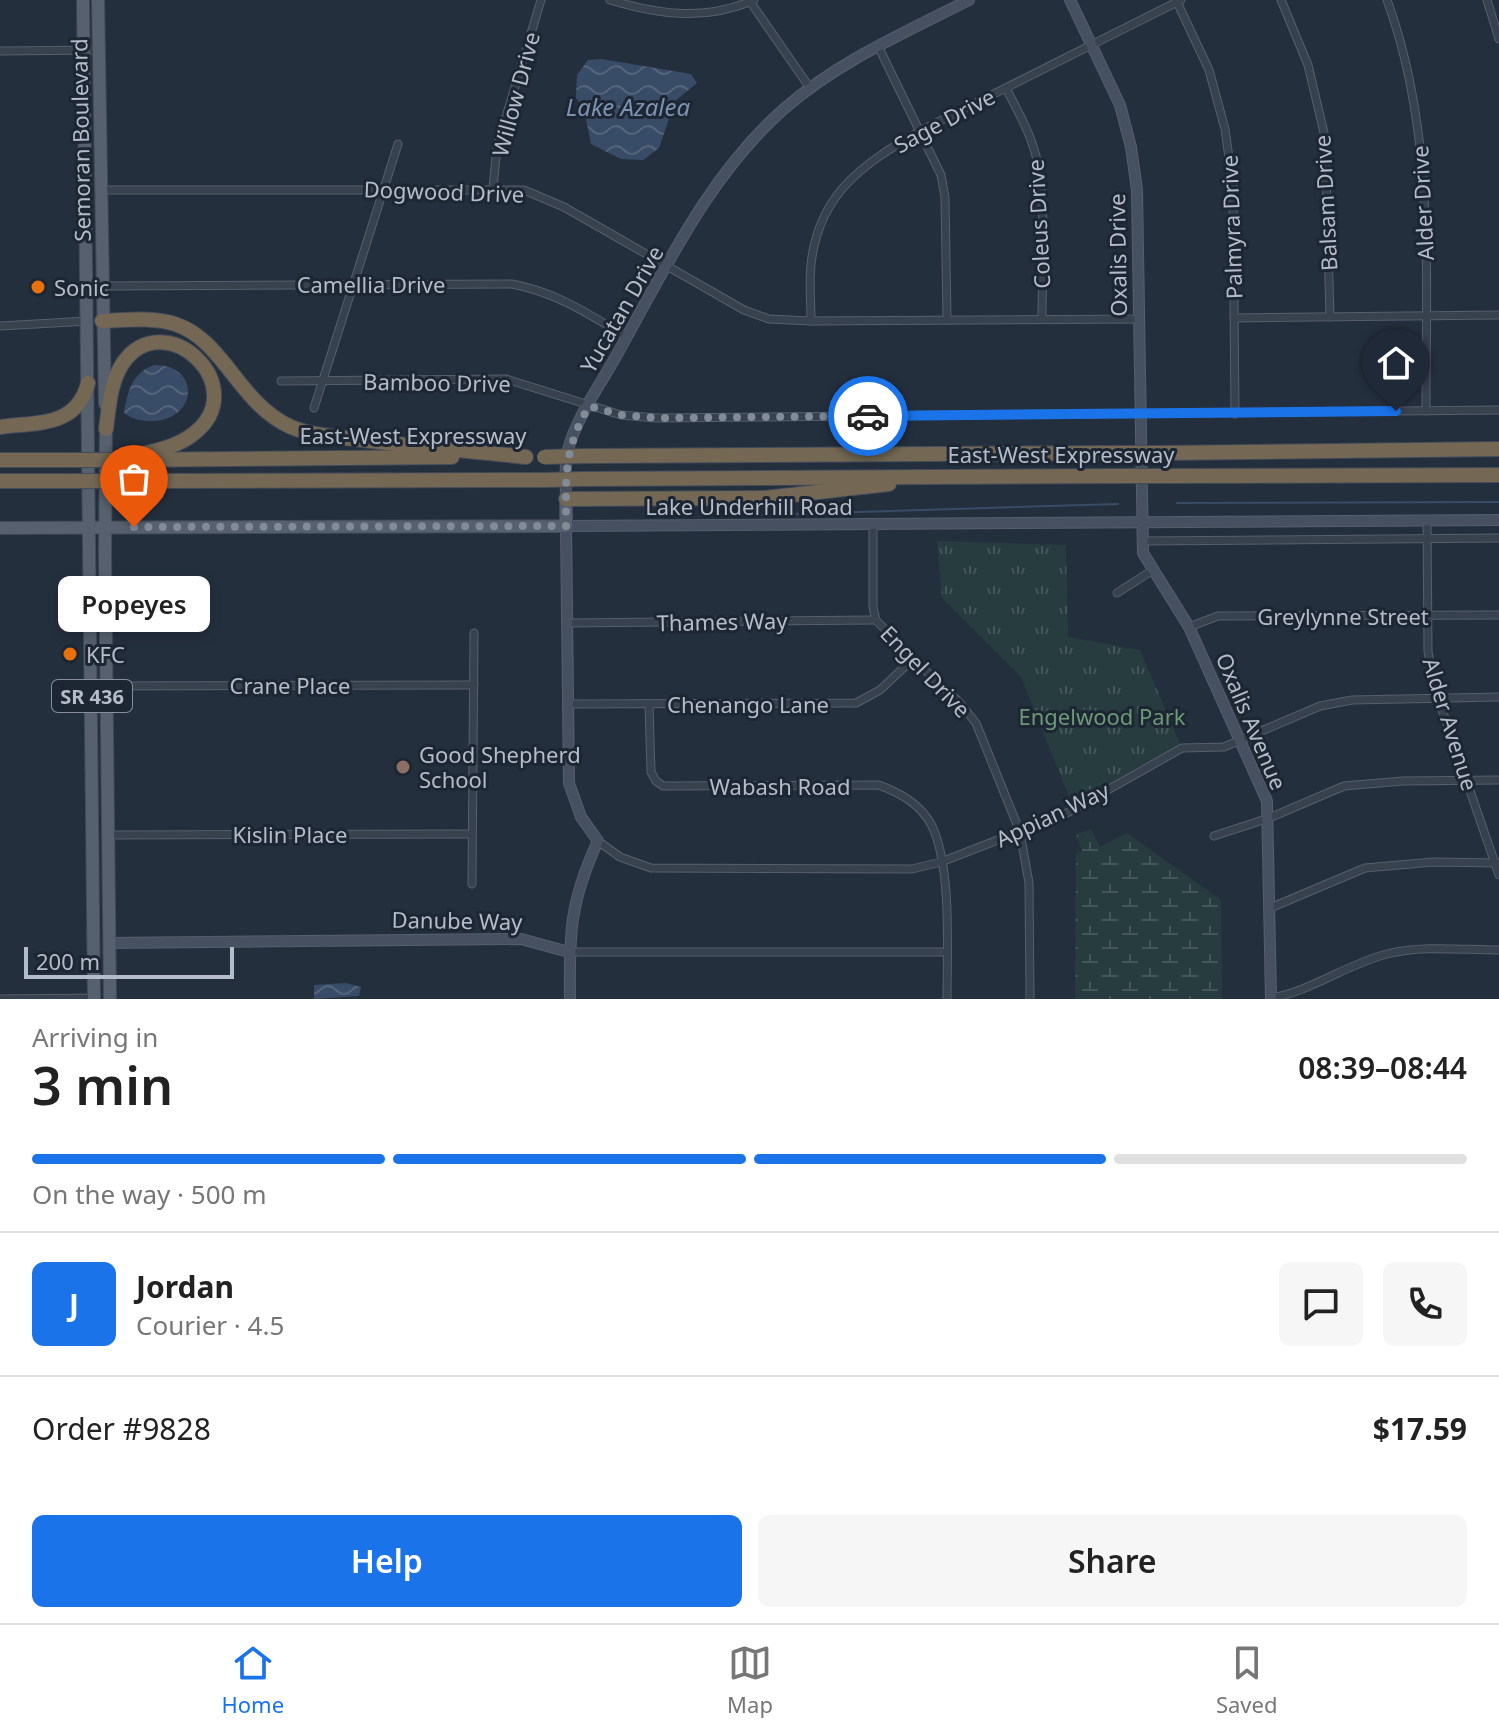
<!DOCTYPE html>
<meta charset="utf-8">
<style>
:root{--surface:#fff;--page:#f6f6f6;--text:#222;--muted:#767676;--line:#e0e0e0;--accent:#1a73e8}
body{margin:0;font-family:"Noto Sans",sans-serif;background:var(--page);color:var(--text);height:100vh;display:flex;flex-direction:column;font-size:30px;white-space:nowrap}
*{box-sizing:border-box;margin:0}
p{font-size:26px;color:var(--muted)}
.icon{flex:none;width:44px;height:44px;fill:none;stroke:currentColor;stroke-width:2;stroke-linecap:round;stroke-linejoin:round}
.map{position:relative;height:999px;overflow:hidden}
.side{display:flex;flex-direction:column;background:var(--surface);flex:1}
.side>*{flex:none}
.scale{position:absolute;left:24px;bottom:20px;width:210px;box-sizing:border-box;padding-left:8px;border:4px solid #b4bcc9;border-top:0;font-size:22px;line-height:28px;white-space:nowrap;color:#b4bcc9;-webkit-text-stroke:6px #1d2633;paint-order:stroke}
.pin{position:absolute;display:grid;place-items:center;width:68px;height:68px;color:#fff;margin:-82px -34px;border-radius:50% 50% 50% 0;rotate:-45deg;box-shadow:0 0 8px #0007}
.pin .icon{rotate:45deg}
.courier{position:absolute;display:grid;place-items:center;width:80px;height:80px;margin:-40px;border:6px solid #1a73e8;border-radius:50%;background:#fff;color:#222;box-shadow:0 2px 10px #0007}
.bubble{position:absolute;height:56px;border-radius:12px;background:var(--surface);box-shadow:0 4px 12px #0003;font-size:26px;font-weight:600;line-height:56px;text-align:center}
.head em{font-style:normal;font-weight:600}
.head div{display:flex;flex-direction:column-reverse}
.head{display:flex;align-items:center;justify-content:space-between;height:136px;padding:0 32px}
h1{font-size:52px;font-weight:600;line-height:60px}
.bar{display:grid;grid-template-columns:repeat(4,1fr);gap:12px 8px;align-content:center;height:96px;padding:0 32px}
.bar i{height:10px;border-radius:6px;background:var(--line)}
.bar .selected{background:var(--accent)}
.bar p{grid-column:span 4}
.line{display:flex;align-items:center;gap:20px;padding:0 32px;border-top:2px solid var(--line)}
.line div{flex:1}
.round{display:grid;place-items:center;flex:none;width:84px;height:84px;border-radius:12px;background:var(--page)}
.cta{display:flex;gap:16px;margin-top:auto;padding:16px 32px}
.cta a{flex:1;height:92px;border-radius:12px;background:var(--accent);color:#fff;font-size:32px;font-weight:600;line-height:92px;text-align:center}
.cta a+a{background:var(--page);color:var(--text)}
.dock{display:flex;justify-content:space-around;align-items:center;height:112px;border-top:2px solid var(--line);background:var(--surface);font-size:22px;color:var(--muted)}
.dock a{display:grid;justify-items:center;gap:4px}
.dock .selected{color:var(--accent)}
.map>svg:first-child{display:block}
</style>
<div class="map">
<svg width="1499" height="999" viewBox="0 0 1499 999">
<defs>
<pattern id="wetland-marsh" width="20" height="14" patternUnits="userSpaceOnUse" patternTransform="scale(2)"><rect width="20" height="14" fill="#263c3f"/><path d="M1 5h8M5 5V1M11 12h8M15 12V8" fill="none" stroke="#435659"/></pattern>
<pattern id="park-tufts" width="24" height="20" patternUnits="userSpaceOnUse" patternTransform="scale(2)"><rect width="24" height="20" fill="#263c3f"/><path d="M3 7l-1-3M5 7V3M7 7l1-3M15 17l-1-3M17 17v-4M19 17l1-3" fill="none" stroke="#435659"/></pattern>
<pattern id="water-waves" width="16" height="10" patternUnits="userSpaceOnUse" patternTransform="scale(2)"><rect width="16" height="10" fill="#394c67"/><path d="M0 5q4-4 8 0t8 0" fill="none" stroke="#53647b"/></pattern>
</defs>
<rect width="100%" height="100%" fill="#242f3e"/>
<!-- wetland -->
<polygon fill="url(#wetland-marsh)" points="1091,829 1100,847 1127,833 1221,900 1222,999 1075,999 1076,853 1082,851 1076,835"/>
<!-- park -->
<polygon fill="url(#park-tufts)" points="937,541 1066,545 1068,637 1140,650 1180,744 1072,804 1021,677 942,598"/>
<!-- water -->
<g fill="url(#water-waves)">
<polygon points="601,59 691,74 697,83 675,101 659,148 643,160 621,159 591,144 584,109 576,98 577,75 588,60"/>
<path d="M154,365C201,365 198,419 153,421C142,421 133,420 124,413C127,392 132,373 154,365Z"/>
<polygon points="346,983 361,987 359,996 314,999 314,985"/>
</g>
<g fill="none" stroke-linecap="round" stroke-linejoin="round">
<!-- stream -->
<g stroke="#394c67" stroke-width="2">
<polyline points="1177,503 1499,502"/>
<polyline points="758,515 1118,504"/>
</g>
<!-- street casing -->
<g stroke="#565f6c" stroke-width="9">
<g id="street">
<path d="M610,0C660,15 705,21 754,0"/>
<polyline points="749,0 810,88"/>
<polyline points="1281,0 1308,65 1325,137 1330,317"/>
<path d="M1387,0C1435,131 1426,274 1426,411"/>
<polyline points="1487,0 1499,39"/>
<polyline points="1177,2 1209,70 1225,129 1233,187 1235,414"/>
<polyline points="878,46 941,175 945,197 947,320"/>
<polyline points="0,51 99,50"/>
<path d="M1006,88C1017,110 1030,132 1036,156C1047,204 1042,269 1042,319"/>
<polyline points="493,188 497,147 541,0"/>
<polyline points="101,190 524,190 564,207 744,310 769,319 811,321 1139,319"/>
<path d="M102,286L512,284C556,292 590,315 627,337"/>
<polyline points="1234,318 1499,315"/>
<path d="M811,321C811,303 809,283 811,265C818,194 863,164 920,131L1181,0"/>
<polyline points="0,326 88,321"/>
<polyline points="281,381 506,379 621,415 656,418 1499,410"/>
<polyline points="314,408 398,144"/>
<polyline points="1427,520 1428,652 1438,698 1499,875"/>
<polyline points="873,525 873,607 876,620 913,659 959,702 976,723 1020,832 1029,883 1030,999"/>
<polyline points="1141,541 1499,538"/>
<polyline points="1117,593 1153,570"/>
<polyline points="568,623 876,620"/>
<polyline points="1189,627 1218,616 1499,615"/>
<polyline points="106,686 474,685"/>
<polyline points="568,704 856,703 880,690 913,659"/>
<path d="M649,704L651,772L656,781L663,786L879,785C900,793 921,804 932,826C952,868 947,952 947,999"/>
<polyline points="108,835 471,834"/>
<polyline points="1214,836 1269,818 1344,786 1403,781 1499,780"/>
<polyline points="598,841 620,857 651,868 912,869 941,862 1065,814 1182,748 1224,747 1320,706 1352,700 1499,697"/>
<polyline points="472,884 474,633"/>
<polyline points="1270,908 1365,868 1433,862 1499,863"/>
<polyline points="569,952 947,952"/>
<path d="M1271,998C1312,991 1347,964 1387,954C1422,945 1463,950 1499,950"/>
<polyline points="0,999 94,998"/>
</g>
</g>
<!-- secondary casing -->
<g stroke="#565f6c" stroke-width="12">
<g id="secondary">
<polyline points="1070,0 1120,105 1131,147 1137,190 1143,553 1189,627 1267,801 1271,999"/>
<path d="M566,499C566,483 564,466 568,450C576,418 599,387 615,358C664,271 709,174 785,108C839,61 906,32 969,0"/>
<polyline points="109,943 521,939 569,952"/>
<path d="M570,999C569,934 570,901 598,841L581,817L569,783L566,526L1499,520"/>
</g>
</g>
<!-- primary casing -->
<g stroke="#414a57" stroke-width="14">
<g id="primary">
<polyline points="83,0 94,999"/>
<polyline points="98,0 105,404"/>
<polyline points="106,422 105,554 110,999"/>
<polyline points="0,528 566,526 566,499"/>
</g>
</g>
<!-- highway casing -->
<g stroke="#434c59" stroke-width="16">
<g id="highway">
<path d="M102,321C125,320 153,317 175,324C224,340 238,403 291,427C313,436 340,437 363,440C417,447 472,451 526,457"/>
<path d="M0,427C38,422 77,427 88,383"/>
<path d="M106,429C109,407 110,382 123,363C165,303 256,388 192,435C176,447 157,450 139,455"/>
<polyline points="1161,453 1499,449"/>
<polyline points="585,456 1120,453"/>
<polyline points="0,460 69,460"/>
<polyline points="121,460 452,457"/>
<polyline points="1160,476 1499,475"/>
<polyline points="583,479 1120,476"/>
<polyline points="0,481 69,481"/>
<polyline points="121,481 545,480"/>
<polyline points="566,499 765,498 889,484"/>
</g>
</g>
<!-- street -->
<use href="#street" stroke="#38414e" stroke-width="7"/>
<!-- secondary -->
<use href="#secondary" stroke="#465061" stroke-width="10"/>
<!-- primary -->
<use href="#primary" stroke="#56606e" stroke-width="12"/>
<!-- highway -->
<use href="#highway" stroke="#746855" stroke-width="14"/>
<!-- highway-bridge casing -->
<g stroke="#434c59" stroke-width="16" stroke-linecap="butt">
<g id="highway-bridge">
<polyline points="1120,453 1161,453"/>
<polyline points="544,457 585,456"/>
<polyline points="69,460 121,460"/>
<polyline points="1120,476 1160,476"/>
<polyline points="545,480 583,479"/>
<polyline points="69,481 121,481"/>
</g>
</g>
<!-- highway-bridge -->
<use href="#highway-bridge" stroke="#746855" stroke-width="14"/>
</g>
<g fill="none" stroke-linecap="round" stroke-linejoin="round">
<!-- done -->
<path stroke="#828b98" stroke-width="8" stroke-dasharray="0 14.4" d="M134,527L566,526C566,476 563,451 589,406L621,415L656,418L868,416"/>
<!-- route -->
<polyline stroke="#1a73e8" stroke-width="10" points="868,416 1396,411"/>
</g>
<!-- markers -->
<g fill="#e8710a" stroke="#1d2633" stroke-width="3">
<circle cx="38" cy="287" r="8"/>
<circle cx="70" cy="654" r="8"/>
</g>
<circle fill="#8d6e63" stroke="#1d2633" stroke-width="3" cx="403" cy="767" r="8"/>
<g text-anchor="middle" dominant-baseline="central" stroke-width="6" stroke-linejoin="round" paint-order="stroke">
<!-- shield labels -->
<rect fill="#1d2633" stroke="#878f9c" stroke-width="2" x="52" y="680" width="80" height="32" rx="6"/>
<g font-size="20" font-weight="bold" fill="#b4bcc9">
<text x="92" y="696">SR 436</text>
</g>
<!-- street labels -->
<g font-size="22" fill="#b4bcc9" stroke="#1d2633">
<text transform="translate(515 94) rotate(-75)">Willow Drive</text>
<text transform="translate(944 120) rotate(-28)">Sage Drive</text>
<text transform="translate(80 140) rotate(-91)">Semoran Boulevard</text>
<text transform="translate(444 191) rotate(2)">Dogwood Drive</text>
<text transform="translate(1325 203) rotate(-93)">Balsam Drive</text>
<text transform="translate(1422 203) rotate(-93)">Alder Drive</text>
<text transform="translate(1038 224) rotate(-93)">Coleus Drive</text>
<text transform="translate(1231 227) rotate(-92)">Palmyra Drive</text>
<text transform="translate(1117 255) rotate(-91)">Oxalis Drive</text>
<text x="371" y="284">Camellia Drive</text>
<text transform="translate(621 309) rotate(-60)">Yucatan Drive</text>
<text transform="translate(437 382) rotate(1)">Bamboo Drive</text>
<text x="413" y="435">East-West Expressway</text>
<text x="1061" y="454">East-West Expressway</text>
<text x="749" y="506">Lake Underhill Road</text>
<text x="1343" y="616">Greylynne Street</text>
<text transform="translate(722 621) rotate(-1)">Thames Way</text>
<text transform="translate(926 671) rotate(46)">Engel Drive</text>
<text x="290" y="685">Crane Place</text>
<text x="748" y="704">Chenango Lane</text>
<text transform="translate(1252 721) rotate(67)">Oxalis Avenue</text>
<text transform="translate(1451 724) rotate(73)">Alder Avenue</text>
<text x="780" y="786">Wabash Road</text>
<text transform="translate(1052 814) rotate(-25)">Appian Way</text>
<text x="290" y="834">Kislin Place</text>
<text transform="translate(457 920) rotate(1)">Danube Way</text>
</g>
<!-- poi labels -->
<g font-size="22" fill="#b4bcc9" stroke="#1d2633" text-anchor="start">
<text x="54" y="287">Sonic</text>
<text x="86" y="654">KFC</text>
<text x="419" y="754">Good Shepherd<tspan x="419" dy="25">School</tspan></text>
</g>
<!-- park labels -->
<g font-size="22" fill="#6b9a76" stroke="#1d2633">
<text x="1102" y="716">Engelwood Park</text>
</g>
<!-- water labels -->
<g font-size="24" font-style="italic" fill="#7c92b1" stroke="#1d2633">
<text x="628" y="106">Lake Azalea</text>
</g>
</g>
</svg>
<div class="scale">200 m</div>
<div class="pin" style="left:134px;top:527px;background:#ea580c"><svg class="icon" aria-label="bag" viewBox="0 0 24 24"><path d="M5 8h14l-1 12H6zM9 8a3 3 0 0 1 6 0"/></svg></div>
<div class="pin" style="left:1396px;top:411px;background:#1f2937"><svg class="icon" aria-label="home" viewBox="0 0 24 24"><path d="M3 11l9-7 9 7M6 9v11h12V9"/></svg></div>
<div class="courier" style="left:868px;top:416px"><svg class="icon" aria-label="car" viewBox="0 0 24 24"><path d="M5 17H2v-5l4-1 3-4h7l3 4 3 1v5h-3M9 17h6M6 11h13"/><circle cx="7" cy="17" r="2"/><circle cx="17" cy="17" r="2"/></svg></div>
<div class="bubble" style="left:58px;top:576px;width:152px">Popeyes</div>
</div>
<section class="side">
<div class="head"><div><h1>3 min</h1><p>Arriving in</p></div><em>08:39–08:44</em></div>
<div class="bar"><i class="selected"></i><i class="selected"></i><i class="selected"></i><i></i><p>On the way · 500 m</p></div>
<div class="line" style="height:144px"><b class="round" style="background:var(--accent);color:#fff">J</b><div><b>Jordan</b><p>Courier · 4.5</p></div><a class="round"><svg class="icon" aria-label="chat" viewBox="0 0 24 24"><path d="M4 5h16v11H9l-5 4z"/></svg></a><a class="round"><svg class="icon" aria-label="phone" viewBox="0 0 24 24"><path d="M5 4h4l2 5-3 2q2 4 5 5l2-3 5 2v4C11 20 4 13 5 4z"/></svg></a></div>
<div class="line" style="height:104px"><div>Order #9828</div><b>$17.59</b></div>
<div class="cta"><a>Help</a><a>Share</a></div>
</section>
<nav class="dock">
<a class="selected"><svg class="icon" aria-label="home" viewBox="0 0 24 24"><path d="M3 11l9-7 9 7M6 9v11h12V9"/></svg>Home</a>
<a><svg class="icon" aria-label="map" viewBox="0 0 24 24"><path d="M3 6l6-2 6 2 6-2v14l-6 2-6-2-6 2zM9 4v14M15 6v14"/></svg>Map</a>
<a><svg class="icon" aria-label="saved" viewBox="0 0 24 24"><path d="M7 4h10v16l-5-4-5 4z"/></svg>Saved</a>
</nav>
